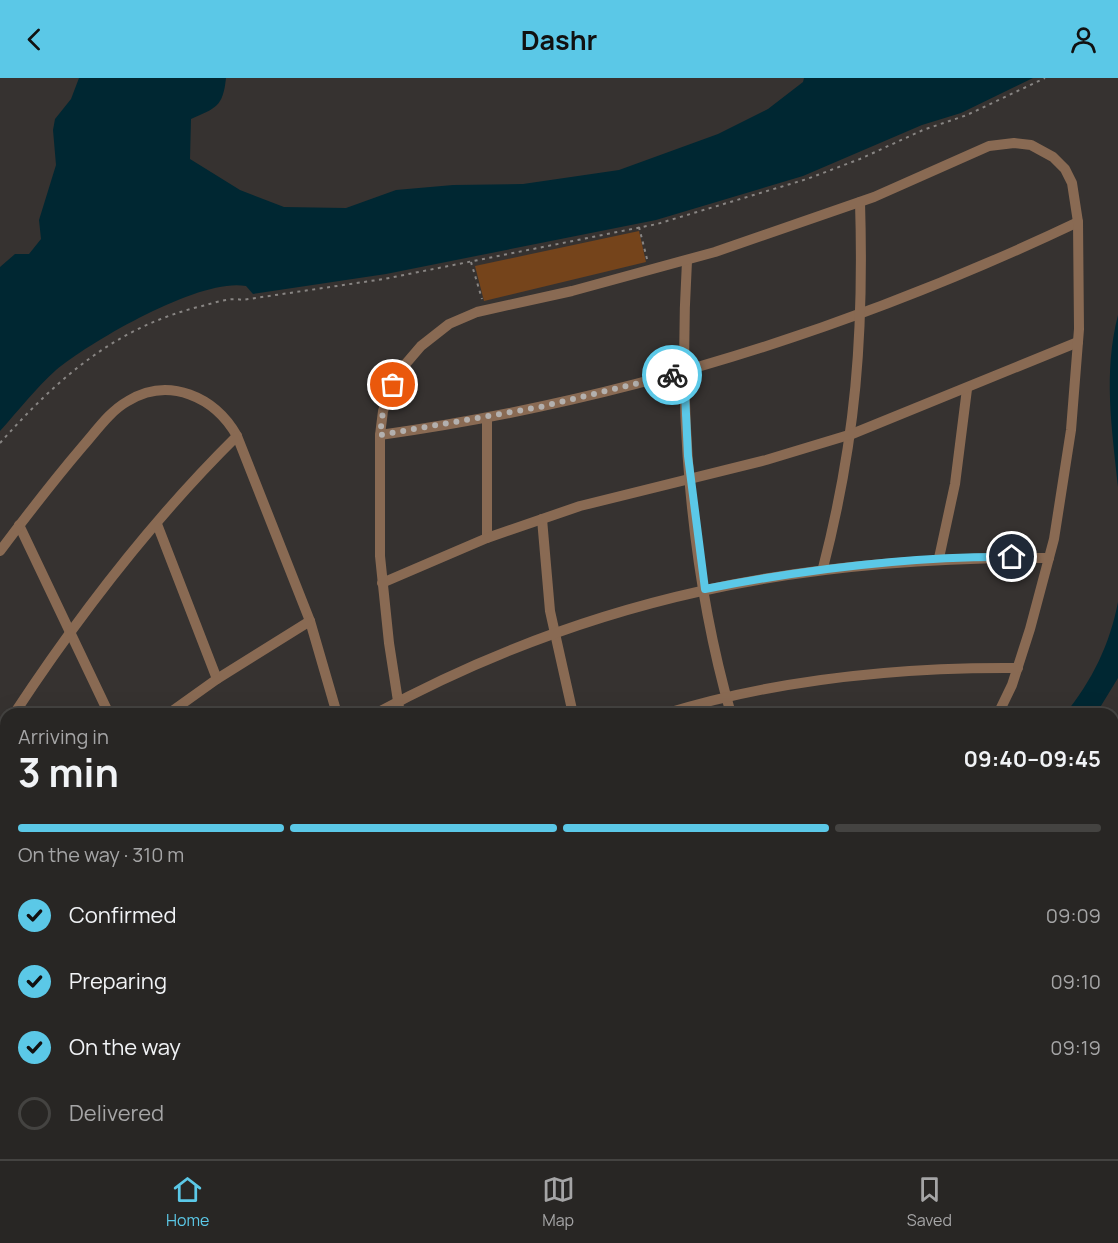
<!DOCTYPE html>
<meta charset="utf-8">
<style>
:root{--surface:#282624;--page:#302e2c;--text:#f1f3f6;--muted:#a5a5a6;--line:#444341;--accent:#5bc8e7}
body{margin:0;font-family:Manrope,sans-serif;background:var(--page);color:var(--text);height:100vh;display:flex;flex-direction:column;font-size:22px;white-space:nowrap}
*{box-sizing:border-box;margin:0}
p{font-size:20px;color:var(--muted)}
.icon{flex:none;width:33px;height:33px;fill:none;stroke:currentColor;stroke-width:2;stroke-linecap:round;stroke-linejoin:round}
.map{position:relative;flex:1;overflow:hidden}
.drawer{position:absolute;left:0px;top:630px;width:1119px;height:452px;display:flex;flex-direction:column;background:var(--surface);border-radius:18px 18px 0 0;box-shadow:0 6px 24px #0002,0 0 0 2px var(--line)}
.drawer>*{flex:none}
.pin{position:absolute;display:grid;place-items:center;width:51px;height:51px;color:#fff;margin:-26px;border:3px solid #fff;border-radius:50%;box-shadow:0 2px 6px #0007}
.courier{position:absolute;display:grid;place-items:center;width:60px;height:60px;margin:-30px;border:4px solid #5bc8e7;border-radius:50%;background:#fff;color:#222;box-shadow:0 2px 8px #0007}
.overview em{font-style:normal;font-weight:700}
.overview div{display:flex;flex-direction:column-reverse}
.overview{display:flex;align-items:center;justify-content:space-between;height:102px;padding:0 18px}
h1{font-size:39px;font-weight:700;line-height:45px}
.bar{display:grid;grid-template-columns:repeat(4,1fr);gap:9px 6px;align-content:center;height:72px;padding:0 18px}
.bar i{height:8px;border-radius:4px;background:var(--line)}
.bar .on{background:var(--accent)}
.bar p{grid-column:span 4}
ol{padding:0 18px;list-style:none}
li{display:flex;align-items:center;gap:18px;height:66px}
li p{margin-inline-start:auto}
li .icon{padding:6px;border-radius:50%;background:var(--accent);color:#111;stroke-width:4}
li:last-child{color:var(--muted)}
li i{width:33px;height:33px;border:3px solid var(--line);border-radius:50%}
header{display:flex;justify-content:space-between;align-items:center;height:78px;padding:0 18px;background:var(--accent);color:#111;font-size:27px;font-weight:700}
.tabs{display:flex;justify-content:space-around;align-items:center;height:84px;border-top:2px solid var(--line);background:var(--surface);font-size:16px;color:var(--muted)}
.tabs a{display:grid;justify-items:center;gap:3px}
.tabs .on{color:var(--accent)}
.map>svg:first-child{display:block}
</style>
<header><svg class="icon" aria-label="back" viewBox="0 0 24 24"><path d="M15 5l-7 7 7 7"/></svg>Dashr<svg class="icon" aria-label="person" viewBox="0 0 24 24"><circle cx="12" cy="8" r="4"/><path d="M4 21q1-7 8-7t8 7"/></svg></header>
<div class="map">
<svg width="1118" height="1081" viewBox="0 0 1118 1081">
<rect width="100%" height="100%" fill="#363230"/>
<!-- green -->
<g fill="#75441b">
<polygon points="639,153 646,184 484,223 475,188"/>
<polygon points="6,957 6,1076 22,1076 18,1081 0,1081 0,965"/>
<polygon points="51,1076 159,1076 155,1081 47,1081"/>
<polygon points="186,1076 264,1076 260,1081 182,1081"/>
<polygon points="292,1076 515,1076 507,1081 288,1081"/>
</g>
<!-- water -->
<g fill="#002732">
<path d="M79,0H226C223,29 216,30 191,41L190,81L240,112L284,129L346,130L396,112L453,107L523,106L619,92L718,56L768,31L803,4L804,0H1033L961,35L922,47L803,98L656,142L386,196L253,216L246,208C201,199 91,263 56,292C36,310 18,333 0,353V189L15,176H29L41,161L39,142L56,87L53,52L55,41L71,21Z"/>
<path d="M1118,237V409C1112,351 1103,295 1118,237Z"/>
<path d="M1118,524V600L1096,636H1065C1092,603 1110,566 1118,524Z"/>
<polygon points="264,1076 292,1076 288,1081 260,1081"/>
</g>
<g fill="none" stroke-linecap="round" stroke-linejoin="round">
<!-- path -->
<g stroke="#888583" stroke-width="2" stroke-dasharray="3 4.5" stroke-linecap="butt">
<polyline points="639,149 647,181"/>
<polyline points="471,184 482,221"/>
<path d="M0,365C57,301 115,249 202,228C215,225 229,219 242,222L384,201L657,146L807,101L860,81L923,52L967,37L1045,0"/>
<polyline points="1113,1062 1118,1058"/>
<polyline points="1091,1081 1098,1076"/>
</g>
<!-- street -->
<g stroke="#896a53" stroke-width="10">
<path d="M687,183C678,331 690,493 731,636"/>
<path d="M380,357C623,323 857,249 1078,144"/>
<polyline points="542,441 550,533 573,636"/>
<polyline points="157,446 217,601"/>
<polyline points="19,447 109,636"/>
<polyline points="487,460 487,340"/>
<path d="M0,473C27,437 54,402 83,368C97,352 110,333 128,323C169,298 215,319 237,358L310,543L337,636"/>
<polyline points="939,480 955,406 967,311"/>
<path d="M823,490C856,362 864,256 860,124"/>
<polyline points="382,505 487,460 580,428 766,382 852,356 1078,264"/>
<path d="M14,636C79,537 153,441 237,358"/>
<polyline points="168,636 217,601 310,543"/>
<path d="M375,636C592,518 804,478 1049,480"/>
<polyline points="400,636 389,565 380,478 380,357 383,333 391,311 403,289 421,268 449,246 477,234 572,213 715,174 874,119 989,68 1014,65 1031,67 1053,79 1065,91 1072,105 1078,144 1079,251 1071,352 1054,461 1030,551 1012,607 998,636"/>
<path d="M664,636C778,601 899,589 1018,590"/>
<polyline points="0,658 6,648"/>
<polyline points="0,665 6,676"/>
<polyline points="1113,741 1118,736"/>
<polyline points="1113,763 1118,758"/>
<polyline points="0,865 6,875"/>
<polyline points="1113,924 1118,920"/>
<polyline points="0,942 6,935"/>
<polyline points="1113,957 1118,965"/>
<polyline points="33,1081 37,1076"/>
<polyline points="168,1081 172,1076"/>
<polyline points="525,1081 533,1076"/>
<polyline points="717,1081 724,1076"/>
<polyline points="744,1081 751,1076"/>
<polyline points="933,1081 939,1076"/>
</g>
</g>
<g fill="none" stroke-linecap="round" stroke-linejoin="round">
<!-- done -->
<polyline stroke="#b3b0ae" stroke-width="6" stroke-dasharray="0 10.8" points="393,307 383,333 380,357 540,329 672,297"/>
<!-- route -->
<path stroke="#5bc8e7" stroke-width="8" d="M672,297L684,294L688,378L705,511C807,491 908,478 1012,479"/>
</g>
</svg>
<div class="pin" style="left:393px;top:307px;background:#ea580c"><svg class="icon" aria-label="bag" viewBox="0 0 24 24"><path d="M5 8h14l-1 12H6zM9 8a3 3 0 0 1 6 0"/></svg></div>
<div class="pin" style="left:1012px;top:479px;background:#1f2937"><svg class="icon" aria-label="home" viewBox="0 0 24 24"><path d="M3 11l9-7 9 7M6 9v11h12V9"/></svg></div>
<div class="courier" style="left:672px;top:297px"><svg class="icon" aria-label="bike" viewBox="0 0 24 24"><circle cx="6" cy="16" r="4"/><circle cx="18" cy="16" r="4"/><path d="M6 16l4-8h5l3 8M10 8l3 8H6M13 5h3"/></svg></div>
<section class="drawer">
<div class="overview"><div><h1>3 min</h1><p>Arriving in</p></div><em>09:40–09:45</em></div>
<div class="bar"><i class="on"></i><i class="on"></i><i class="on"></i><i></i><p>On the way · 310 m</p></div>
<ol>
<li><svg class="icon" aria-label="check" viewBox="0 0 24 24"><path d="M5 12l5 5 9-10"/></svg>Confirmed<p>09:09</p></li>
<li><svg class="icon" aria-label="check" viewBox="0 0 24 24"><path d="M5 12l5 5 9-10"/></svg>Preparing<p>09:10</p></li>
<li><svg class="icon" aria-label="check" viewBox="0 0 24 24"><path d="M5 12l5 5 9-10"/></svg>On the way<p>09:19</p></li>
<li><i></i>Delivered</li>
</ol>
</section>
</div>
<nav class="tabs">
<a class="on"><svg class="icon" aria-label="home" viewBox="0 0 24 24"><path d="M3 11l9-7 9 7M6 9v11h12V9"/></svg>Home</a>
<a><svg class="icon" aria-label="map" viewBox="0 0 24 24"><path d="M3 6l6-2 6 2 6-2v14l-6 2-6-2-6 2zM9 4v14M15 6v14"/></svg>Map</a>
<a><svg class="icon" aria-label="saved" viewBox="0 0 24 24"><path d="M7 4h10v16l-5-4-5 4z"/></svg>Saved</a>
</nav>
